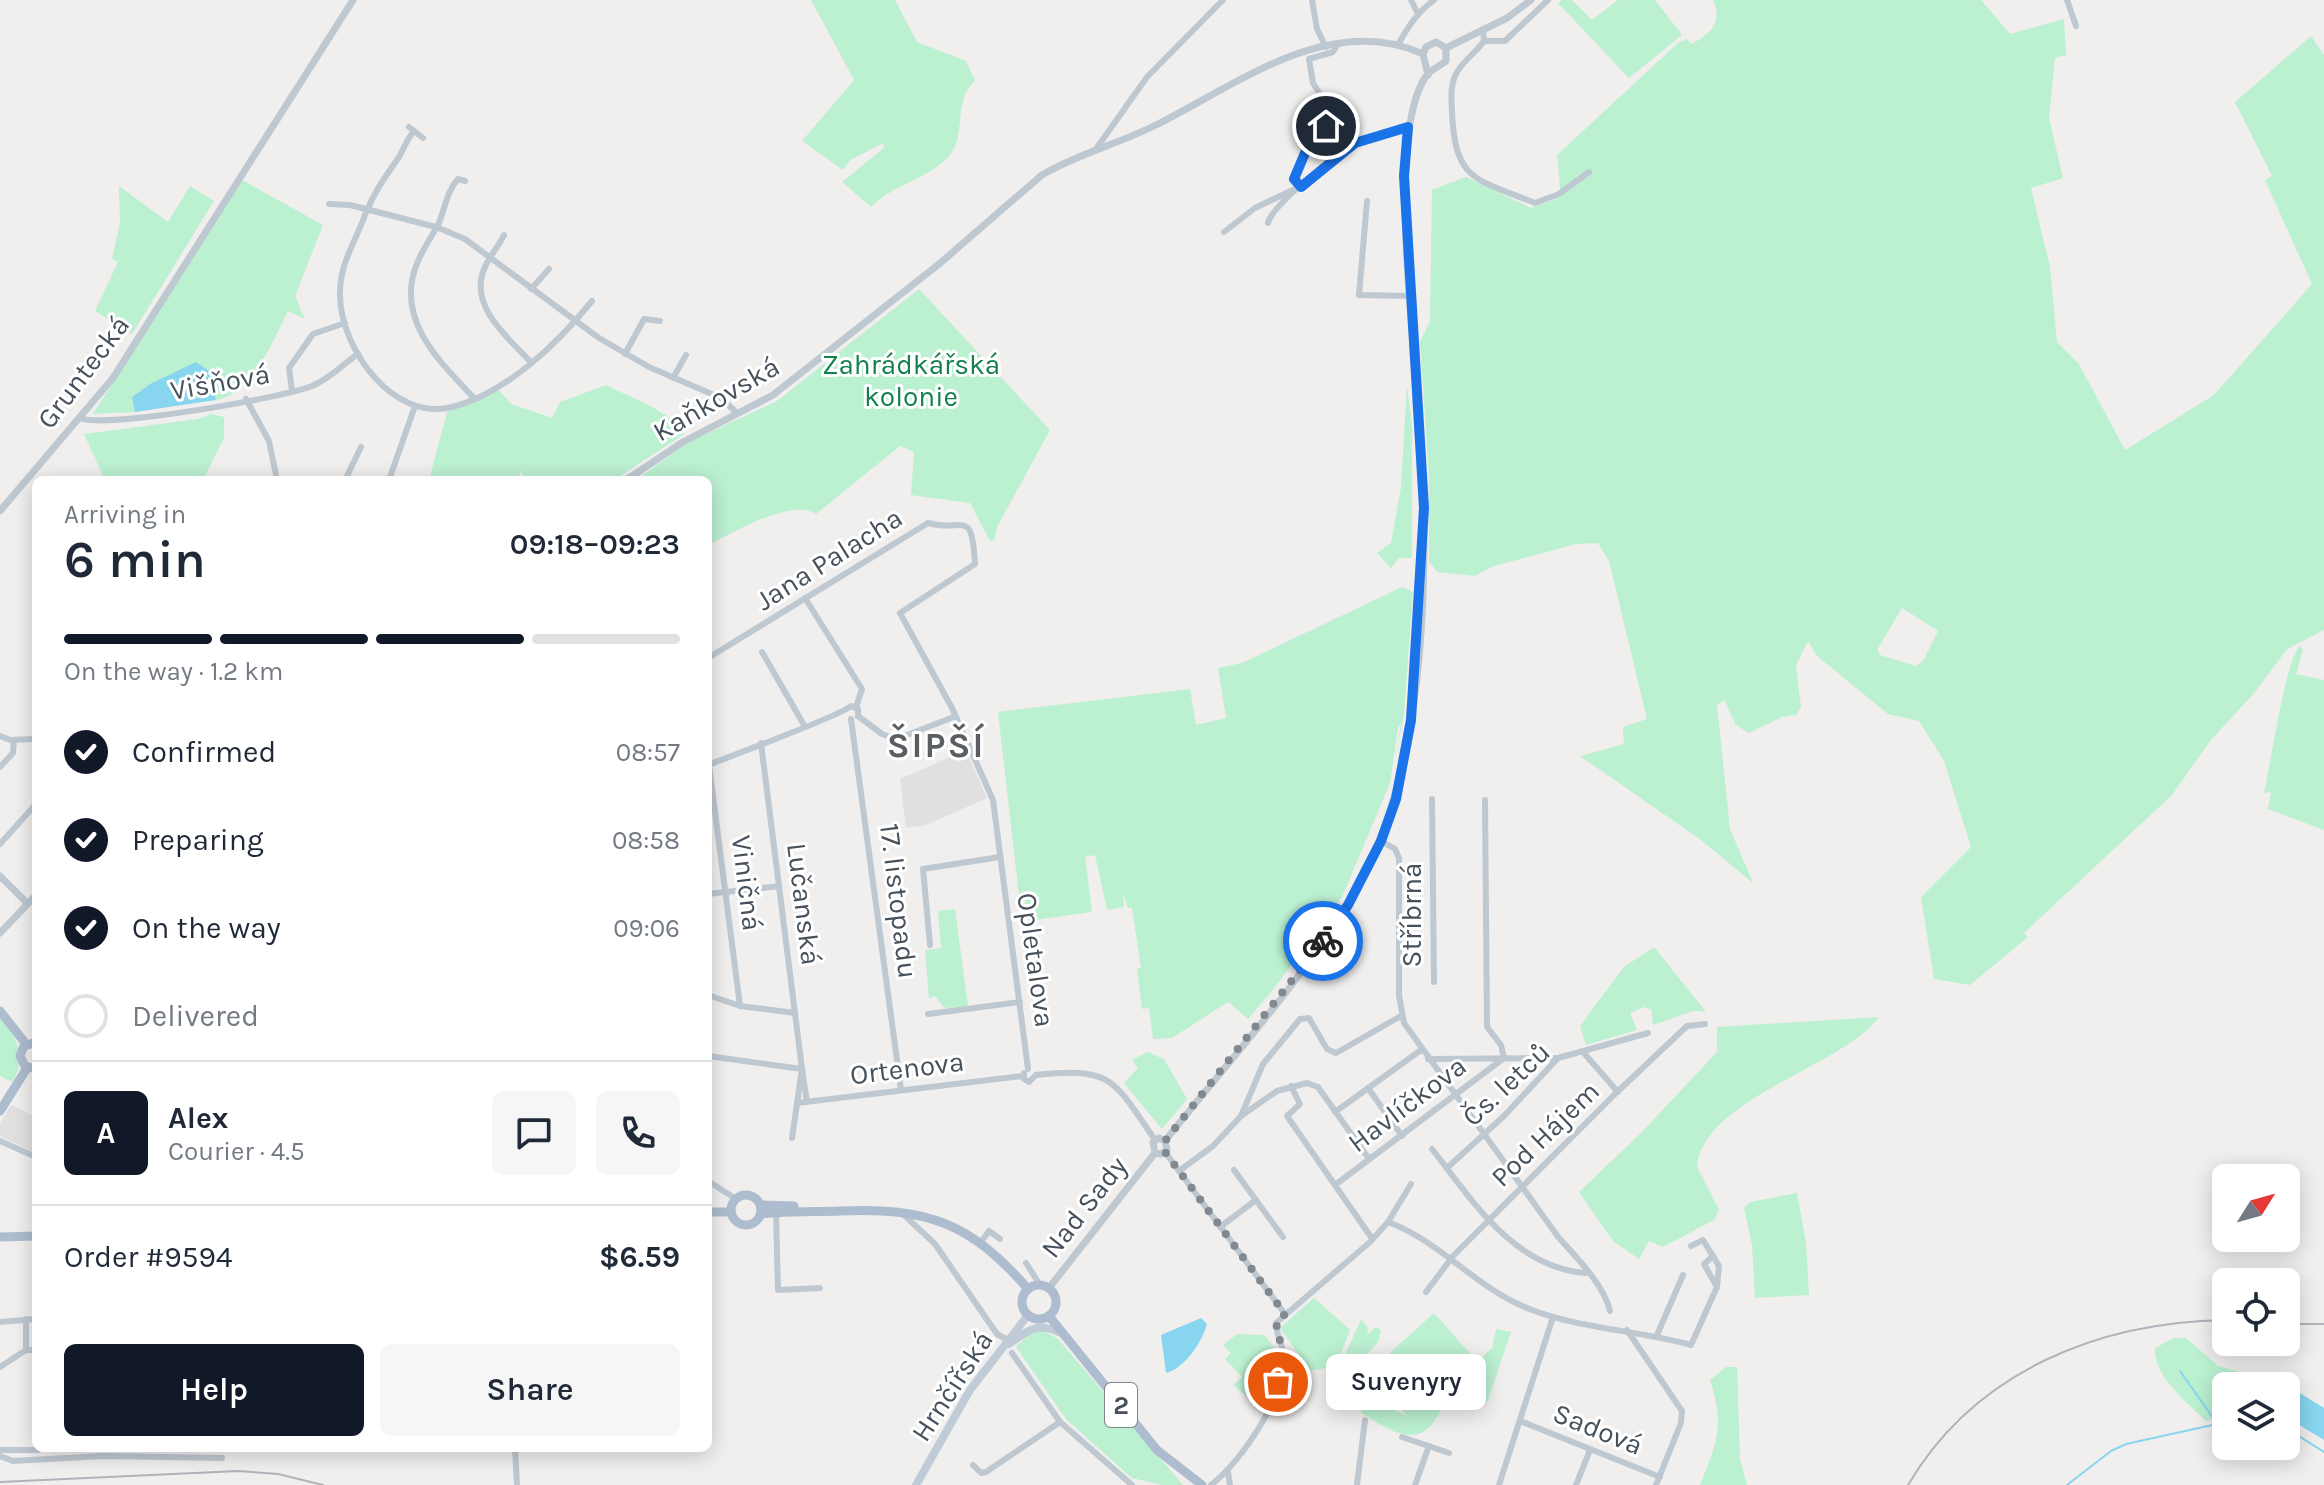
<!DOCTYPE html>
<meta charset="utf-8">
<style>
:root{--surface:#fff;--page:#f6f6f7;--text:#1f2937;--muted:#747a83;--line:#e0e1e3;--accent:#111827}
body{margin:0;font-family:Karla,sans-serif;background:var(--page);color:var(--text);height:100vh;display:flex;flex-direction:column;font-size:30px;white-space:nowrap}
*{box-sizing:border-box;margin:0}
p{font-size:26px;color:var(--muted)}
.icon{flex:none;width:44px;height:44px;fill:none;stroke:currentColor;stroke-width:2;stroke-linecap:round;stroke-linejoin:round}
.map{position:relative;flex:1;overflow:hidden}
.sheet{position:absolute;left:32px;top:476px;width:680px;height:976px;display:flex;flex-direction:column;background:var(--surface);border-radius:12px;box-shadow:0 4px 20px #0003}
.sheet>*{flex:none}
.needle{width:52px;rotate:53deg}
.tools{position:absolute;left:2212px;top:1164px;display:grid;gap:16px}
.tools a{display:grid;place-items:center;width:88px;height:88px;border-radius:12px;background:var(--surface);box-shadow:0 4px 20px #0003;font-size:40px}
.pin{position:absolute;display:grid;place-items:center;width:68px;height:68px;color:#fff;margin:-34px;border:4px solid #fff;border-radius:50%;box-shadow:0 2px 8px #0007}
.courier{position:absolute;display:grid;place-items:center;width:80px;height:80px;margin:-40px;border:6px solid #1a73e8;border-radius:50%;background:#fff;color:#222;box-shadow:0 2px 10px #0007}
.bubble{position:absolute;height:56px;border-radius:12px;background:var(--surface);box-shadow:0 4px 20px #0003;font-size:26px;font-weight:600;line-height:56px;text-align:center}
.headline em{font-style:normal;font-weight:600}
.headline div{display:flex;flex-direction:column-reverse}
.headline{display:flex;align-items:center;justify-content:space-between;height:136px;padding:0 32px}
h1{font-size:52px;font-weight:600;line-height:60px}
.bar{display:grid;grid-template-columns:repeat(4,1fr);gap:12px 8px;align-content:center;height:96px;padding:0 32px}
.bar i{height:10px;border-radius:6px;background:var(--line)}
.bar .on{background:var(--accent)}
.bar p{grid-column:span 4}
.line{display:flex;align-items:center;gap:20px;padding:0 32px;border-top:2px solid var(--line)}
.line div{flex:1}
.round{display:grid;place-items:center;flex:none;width:84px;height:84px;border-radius:12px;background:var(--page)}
ol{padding:0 32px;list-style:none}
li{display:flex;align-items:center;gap:24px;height:88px}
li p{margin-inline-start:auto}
li .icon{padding:8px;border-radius:50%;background:var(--accent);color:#fff;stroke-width:4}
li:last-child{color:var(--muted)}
li i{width:44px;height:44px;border:4px solid var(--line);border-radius:50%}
.action{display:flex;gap:16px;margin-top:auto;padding:16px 32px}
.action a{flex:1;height:92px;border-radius:12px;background:var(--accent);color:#fff;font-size:32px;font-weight:600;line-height:92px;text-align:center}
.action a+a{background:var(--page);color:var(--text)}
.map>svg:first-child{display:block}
</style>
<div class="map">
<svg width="2324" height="1485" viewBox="0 0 2324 1485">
<rect width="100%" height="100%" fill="#f1eeee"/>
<!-- education -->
<g fill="#e2dfe0">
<polygon points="966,750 987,798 926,825 906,828 900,779"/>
<polygon points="11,1105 36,1117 36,1153 0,1136 0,1124"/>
</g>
<!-- green -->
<g fill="#bbf0d1" fill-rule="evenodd">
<path d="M811,0H895L917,42L966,61L975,81C953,98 967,135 949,156C932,177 890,186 871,207L842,182L884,148L883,143L849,161L843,170L802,141L854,80Z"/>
<polygon points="1562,0 1572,0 1592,20 1618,0 1655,0 1682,35 1629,78 1558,3"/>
<path d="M1713,0H1981L2010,34L2064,19L2066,55L2055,58L2049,118L2063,178L2031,188L2050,267L2057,342L2079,364L2125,450L2214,395L2312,284L2265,180L2272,176L2235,102L2311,36L2324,55V630L2287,649L2255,692L2211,740L2172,795L2024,933L2028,937L1970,985L1934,979L1921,897L1971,847L1944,761L1919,721L1888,714L1817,656L1808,641L1796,665L1801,707L1796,715L1782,717L1749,733L1736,725L1724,700L1717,705L1730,829L1753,883L1701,840L1580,756L1624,744L1623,727L1647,719L1609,561L1598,543L1576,544L1494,566L1475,576L1437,572L1429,561V476L1420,342L1430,321L1432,190L1466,177L1531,208L1561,197L1557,155L1678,43L1687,39L1691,44C1711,35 1723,21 1713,0ZM1902,608L1938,631L1923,661L1916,666L1880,655L1877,650Z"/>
<path d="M242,180L323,225L295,296L305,319L288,311C273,341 252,394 216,400L212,373L150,384L132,397L135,412L93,414Z"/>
<polygon points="119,186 168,222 190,186 214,201 132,334 95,311 118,262 112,259 120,223"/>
<path d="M919,289L1050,430L997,527L995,539L990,541L970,503L911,495L914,452L900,446L816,514C792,498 736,531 712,543L708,536V480H636L689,442L777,401Z"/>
<path d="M606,385C630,398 671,410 684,434L614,480L523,477L522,471L516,480H429L447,412L498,389L511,404L552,418L560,402Z"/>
<polygon points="1407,385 1412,427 1412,558 1399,558 1391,568 1377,553 1391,543 1401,487"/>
<polygon points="211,414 224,417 224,438 203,480 105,480 84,434 198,419"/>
<polygon points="1402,587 1413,592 1404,714 1395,759 1401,723 1398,728 1390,783 1342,897 1251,1019 1273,989 1248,1019 1228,1002 1172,1038 1153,1039 1149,1008 1142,1009 1137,969 1141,968 1132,908 1128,908 1123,894 1124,907 1107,910 1095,855 1085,857 1092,912 1028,921 1025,901 1019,896 998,712 1190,689 1196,725 1226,718 1218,668 1242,663"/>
<path d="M2300,646L2303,650L2296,674L2324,680V830L2268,809L2271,792L2264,793C2270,767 2286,657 2300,646Z"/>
<polygon points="955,909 968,1006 944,1008 935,996 929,998 925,950 941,948 938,911"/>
<polygon points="1654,947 1706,1012 1693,1011 1653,1025 1651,1010 1644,1007 1630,1013 1637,1030 1586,1045 1580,1026 1624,967"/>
<path d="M0,1015C15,1035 28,1058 12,1082L0,1076Z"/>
<path d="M1879,1017C1842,1067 1702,1099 1697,1167L1719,1210L1714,1220L1663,1247L1649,1241L1639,1259L1613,1241L1579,1192L1641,1133L1717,1052V1027Z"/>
<polygon points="1147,1052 1164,1059 1187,1099 1162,1129 1124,1083 1138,1068 1132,1060"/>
<polygon points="1797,1193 1806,1243 1809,1295 1755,1298 1752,1245 1744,1208 1750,1202"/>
<polygon points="1314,1298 1350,1330 1336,1366 1310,1371 1280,1328"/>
<path d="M1434,1313L1473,1357L1416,1410L1442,1389L1448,1392C1429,1448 1407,1443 1362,1413L1357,1395L1341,1373V1363L1361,1320L1367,1326L1368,1334L1376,1327L1381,1330L1378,1342L1362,1360L1357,1353L1356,1362L1360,1365L1365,1360L1369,1362C1368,1368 1364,1376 1366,1382C1371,1397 1394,1410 1407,1416L1369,1372Z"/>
<polygon points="1496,1329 1511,1332 1487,1403 1448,1389 1492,1348"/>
<polygon points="1041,1330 1057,1338 1183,1485 1162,1485 1132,1478 1124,1471 1066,1419 1016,1347 1031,1332"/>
<path d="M1237,1334L1264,1335C1289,1360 1272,1380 1260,1407L1233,1385L1242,1377L1225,1359L1231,1353L1223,1345Z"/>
<path d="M2174,1338H2186L2218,1366L2278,1383L2226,1386V1415L2206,1421C2188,1403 2153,1376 2155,1348Z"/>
<path d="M1726,1367H1737L1740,1459L1747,1485H1700C1717,1443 1725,1425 1710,1380Z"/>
</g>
<!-- water -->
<g fill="#87d5ee">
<polygon points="196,362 212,373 216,400 135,412 132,397 150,384"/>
<path d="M1201,1318L1207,1324C1202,1342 1185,1368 1166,1373L1161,1335Z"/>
<polygon points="2298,1392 2324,1408 2324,1440 2286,1417"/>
</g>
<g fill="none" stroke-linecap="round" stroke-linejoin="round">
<!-- stream -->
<g stroke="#87d5ee" stroke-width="2">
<polyline points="2180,1371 2216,1422"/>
<polyline points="2286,1428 2324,1452"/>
<polyline points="2067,1485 2111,1451 2126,1444 2226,1422"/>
</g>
<!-- minor -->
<g stroke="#bec8d1" stroke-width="6">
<polyline points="1312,0 1317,29 1326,47"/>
<polyline points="1411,0 1417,12"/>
<polyline points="2067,0 2076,26"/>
<path d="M1483,29L1484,41C1477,51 1466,59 1459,69C1450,81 1451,97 1452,112C1455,182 1476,179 1535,203L1559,194L1589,172"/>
<polyline points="1484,41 1505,41 1548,0"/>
<path d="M1399,43C1407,28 1420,10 1434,0"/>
<polyline points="409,127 423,138"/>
<path d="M414,131C407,139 404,148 399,157C385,177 374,192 365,215C355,243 339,264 340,296C341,349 393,422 452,407C507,393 558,343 592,301"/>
<polyline points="1096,149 1147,77 1223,0"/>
<path d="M465,181L458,179C446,192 445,210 438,225C430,239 420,253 415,269C397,322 441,363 474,398"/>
<polyline points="1301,187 1294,179 1305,153 1326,126 1324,101 1313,83 1309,59 1333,52 1337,45"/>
<polyline points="1367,201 1359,295 1411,296"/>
<polyline points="329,204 350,205 436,227 465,239 599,338 649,367 721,398 737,413"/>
<path d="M1268,223C1272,205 1336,154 1354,144C1369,135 1391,132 1408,127"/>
<polyline points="1224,232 1255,208 1297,188"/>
<path d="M504,235C499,246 490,255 485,267C467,305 508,338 531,362"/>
<polyline points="531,289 549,269"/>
<polyline points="625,354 644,319 660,321"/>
<polyline points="673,378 686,355"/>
<polyline points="292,391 289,368 313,334 345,323"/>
<polyline points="246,399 269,441 277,480"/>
<path d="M80,418C103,429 283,398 312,386C330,379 343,364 358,354"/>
<polyline points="345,480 361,447"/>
<polyline points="389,480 415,406"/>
<polyline points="805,598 862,689 856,707"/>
<polyline points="762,652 804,725"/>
<path d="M708,658L928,523C963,533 972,506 975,564L900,613L952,708L993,800L1028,1069"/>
<polyline points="858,716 882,734 897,739 956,716"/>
<polyline points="851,719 901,1090"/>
<polyline points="0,736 10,740 36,739"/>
<polyline points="761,743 802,1069 792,1138"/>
<path d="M708,765C731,756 842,715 851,706L858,709V716"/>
<polyline points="709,765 740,1006"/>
<polyline points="0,767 13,753 14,740"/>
<polyline points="1432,799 1434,982"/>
<polyline points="1485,800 1487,1027 1501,1045 1504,1058"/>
<path d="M1381,841L1395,849L1399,858V995L1404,1023L1559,1238C1577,1258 1604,1285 1610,1311"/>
<polyline points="0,844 36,804"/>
<polyline points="708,894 779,886"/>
<polyline points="930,945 923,869 1000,857"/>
<polyline points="708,995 740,1006 795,1013"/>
<polyline points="928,1014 1020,1002"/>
<polyline points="1583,1052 1618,1092"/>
<polyline points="708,1056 802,1069 807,1102"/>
<polyline points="1428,1059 1558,1058"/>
<polyline points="1024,1073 1024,1079 1029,1082 1036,1075"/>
<path d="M1036,1075C1113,1067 1113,1079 1155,1140"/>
<polyline points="1291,1086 1300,1104 1287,1116 1371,1237"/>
<polyline points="1368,1088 1402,1136"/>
<polyline points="797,1103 1023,1076"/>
<polyline points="1335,1112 1421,1050"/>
<polyline points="1241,1116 1263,1064 1300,1019 1309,1018 1327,1049 1336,1053 1401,1016"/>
<polyline points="0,1141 36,1157"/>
<path d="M1432,1149C1472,1200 1514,1268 1586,1273"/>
<polyline points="1165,1152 1285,1314"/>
<polyline points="1447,1168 1504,1116 1558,1058 1648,1033"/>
<polyline points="1234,1170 1283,1237"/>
<polyline points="1179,1171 1213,1146 1241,1116 1277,1091 1307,1083 1318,1087 1369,1159"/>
<polyline points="708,1181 736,1199"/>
<polyline points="1335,1185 1504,1058"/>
<polyline points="776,1212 778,1290 820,1288"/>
<polyline points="903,1214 935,1244 997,1334 1008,1340"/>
<path d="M1388,1222C1437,1240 1471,1282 1518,1304C1572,1329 1634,1329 1691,1345L1717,1287L1704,1264L1713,1256"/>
<polyline points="1220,1227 1256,1200"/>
<polyline points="981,1242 989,1231 1000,1239"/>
<polyline points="1691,1246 1703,1240 1719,1266 1717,1287"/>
<polyline points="1026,1263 1040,1285"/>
<polyline points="1426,1292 1453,1256 1614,1095 1687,1026 1705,1024"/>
<polyline points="26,1319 26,1350"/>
<polyline points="0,1322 36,1319"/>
<polyline points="1627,1330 1682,1411 1681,1423 1656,1485"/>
<polyline points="1657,1335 1683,1275"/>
<polyline points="1012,1353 1060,1422 1132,1485"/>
<polyline points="0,1367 26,1350 36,1350"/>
<polyline points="1520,1421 1660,1477"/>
<polyline points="1402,1437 1449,1453"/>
<polyline points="515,1448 517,1485"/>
<polyline points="0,1450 38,1450"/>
<polyline points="0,1456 13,1461 103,1456 222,1458"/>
<polyline points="973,1465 981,1473 986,1472 1060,1422"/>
<polyline points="1228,1472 1230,1485"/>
<path d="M1211,1485C1241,1461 1284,1399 1284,1359C1284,1346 1276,1335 1276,1323L1370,1242L1388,1222L1411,1184"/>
<polyline points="1357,1485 1365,1420"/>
<polyline points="1415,1485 1429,1446"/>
<polyline points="1499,1485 1553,1317"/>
<polyline points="1576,1485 1590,1450"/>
</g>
<!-- tertiary -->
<g stroke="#bec8d1" stroke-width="7">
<polyline points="1446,48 1507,18 1531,0"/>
<polyline points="1428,75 1423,54 1426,47 1436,42 1446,48"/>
<path d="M626,480L683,442L773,395L939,264L1042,175C1079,153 1122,143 1160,123C1239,83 1331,12 1423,54"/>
<polyline points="0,511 113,378 353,0"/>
<polyline points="0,876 27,903"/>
<polyline points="0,933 36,895"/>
<path d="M1155,1153L1161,1154L1167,1150L1165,1141C1226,1064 1295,989 1347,906C1426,781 1429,585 1421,441C1417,364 1384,131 1427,75C1432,69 1440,66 1446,61V48"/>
<polyline points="1049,1288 1155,1153 1153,1142 1159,1138 1165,1141"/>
</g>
<!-- secondary -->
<g stroke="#c0cbd8" stroke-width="8">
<path d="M1009,1344C1030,1329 1038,1321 1063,1334"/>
<polyline points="916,1485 970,1390 1028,1315"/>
</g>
<!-- primary -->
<g stroke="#adbcce" stroke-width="9">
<polyline points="0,1011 26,1044"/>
<polyline points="36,1042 24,1046 20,1056 25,1066 36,1069"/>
<polyline points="0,1111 27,1068"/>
<circle cx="746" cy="1210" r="15"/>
<polyline points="761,1205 794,1206"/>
<polyline points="708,1212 731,1212"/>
<path d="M761,1214C787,1211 814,1212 840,1211C927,1207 971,1223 1028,1289"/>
<polyline points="0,1237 36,1236"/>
<circle cx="1039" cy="1302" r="17"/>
<polyline points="1049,1316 1157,1450 1202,1485"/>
</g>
<!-- rail -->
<g stroke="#b0b3b9" stroke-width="2">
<polyline points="2286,1324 2324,1324"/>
<polyline points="0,1482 238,1471 278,1474 323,1485"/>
<path d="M1908,1485C1975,1371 2099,1322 2226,1320"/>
</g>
</g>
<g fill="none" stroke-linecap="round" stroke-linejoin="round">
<!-- done -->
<polyline stroke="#82888f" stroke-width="8" stroke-dasharray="0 14.4" points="1278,1382 1284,1359 1276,1323 1285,1314 1165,1152 1165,1141 1323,941"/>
<!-- route -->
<polyline stroke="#1a73e8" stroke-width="10" points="1323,941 1348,905 1381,841 1396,799 1411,720 1424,508 1404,176 1408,127 1355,143 1301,187 1294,179 1305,153 1326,126"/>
</g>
<g text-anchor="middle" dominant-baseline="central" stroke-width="6" stroke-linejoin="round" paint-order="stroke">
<!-- shield labels -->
<rect fill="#fff" stroke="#7e858d" stroke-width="2" x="1105" y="1383" width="32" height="44" rx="6"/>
<g font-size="26" font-weight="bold" fill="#46515c">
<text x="1121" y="1405">2</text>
</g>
<!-- park labels -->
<g font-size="28" fill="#14804e" stroke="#fff">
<text x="911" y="364">Zahrádkářská<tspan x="911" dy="32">kolonie</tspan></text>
</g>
<!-- street labels -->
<g font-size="28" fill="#46515c" stroke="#fff">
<text transform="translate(83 372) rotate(-53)">Gruntecká</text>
<text transform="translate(220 382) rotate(-10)">Višňová</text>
<text transform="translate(716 399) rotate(-30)">Kaňkovská</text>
<text transform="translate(829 559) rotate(-32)">Jana Palacha</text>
<text transform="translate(747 883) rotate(83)">Viničná</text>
<text transform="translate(899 901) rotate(83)">17. listopadu</text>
<text transform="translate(804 904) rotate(83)">Lučanská</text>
<text transform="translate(1411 915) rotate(-90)">Stříbrná</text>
<text transform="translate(1036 960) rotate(82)">Opletalova</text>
<text transform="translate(907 1068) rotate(-7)">Ortenova</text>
<text transform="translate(1506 1084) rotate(-43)">Čs. letců</text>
<text transform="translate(1407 1104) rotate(-37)">Havlíčkova</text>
<text transform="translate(1545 1134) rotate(-44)">Pod Hájem</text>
<text transform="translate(1084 1207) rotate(-52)">Nad Sady</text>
<text transform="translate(952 1386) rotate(-57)">Hrnčířská</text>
<text transform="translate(1598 1429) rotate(22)">Sadová</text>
</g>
<!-- district labels -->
<g font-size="36" font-weight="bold" letter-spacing="2" fill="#5a5e63" stroke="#fff">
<text x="936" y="745">ŠIPŠÍ</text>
</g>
</g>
</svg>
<div class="tools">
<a><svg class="needle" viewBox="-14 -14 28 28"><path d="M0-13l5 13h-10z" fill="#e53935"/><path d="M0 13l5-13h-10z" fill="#747a83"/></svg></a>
<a><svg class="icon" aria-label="locate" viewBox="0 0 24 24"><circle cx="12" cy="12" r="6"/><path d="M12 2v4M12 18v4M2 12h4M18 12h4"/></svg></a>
<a><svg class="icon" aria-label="layers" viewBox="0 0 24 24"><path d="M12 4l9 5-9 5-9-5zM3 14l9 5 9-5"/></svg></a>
</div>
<div class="pin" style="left:1278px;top:1382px;background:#ea580c"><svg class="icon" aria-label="bag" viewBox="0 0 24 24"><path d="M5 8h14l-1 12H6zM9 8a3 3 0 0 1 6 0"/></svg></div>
<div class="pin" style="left:1326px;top:126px;background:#1f2937"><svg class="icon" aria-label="home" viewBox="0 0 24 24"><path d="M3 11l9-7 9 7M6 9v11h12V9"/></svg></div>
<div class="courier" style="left:1323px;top:941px"><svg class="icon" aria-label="bike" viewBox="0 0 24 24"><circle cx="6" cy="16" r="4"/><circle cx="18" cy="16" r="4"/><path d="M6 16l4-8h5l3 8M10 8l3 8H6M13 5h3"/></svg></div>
<div class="bubble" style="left:1326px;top:1354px;width:160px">Suvenyry</div>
<section class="sheet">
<div class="headline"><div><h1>6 min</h1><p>Arriving in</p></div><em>09:18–09:23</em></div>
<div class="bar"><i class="on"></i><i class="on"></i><i class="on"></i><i></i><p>On the way · 1.2 km</p></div>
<ol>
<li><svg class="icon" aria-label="check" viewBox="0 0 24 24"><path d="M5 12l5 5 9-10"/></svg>Confirmed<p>08:57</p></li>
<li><svg class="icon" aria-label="check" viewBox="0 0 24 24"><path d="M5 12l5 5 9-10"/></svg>Preparing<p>08:58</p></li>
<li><svg class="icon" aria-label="check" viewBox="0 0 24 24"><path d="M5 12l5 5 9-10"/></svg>On the way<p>09:06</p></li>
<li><i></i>Delivered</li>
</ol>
<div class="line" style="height:144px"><b class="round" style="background:var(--accent);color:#fff">A</b><div><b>Alex</b><p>Courier · 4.5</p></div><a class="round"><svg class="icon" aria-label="chat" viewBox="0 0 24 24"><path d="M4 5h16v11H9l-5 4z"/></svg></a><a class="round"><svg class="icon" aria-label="phone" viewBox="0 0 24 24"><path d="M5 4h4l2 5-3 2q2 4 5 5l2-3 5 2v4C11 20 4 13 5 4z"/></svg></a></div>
<div class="line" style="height:104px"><div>Order #9594</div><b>$6.59</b></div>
<div class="action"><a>Help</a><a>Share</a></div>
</section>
</div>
